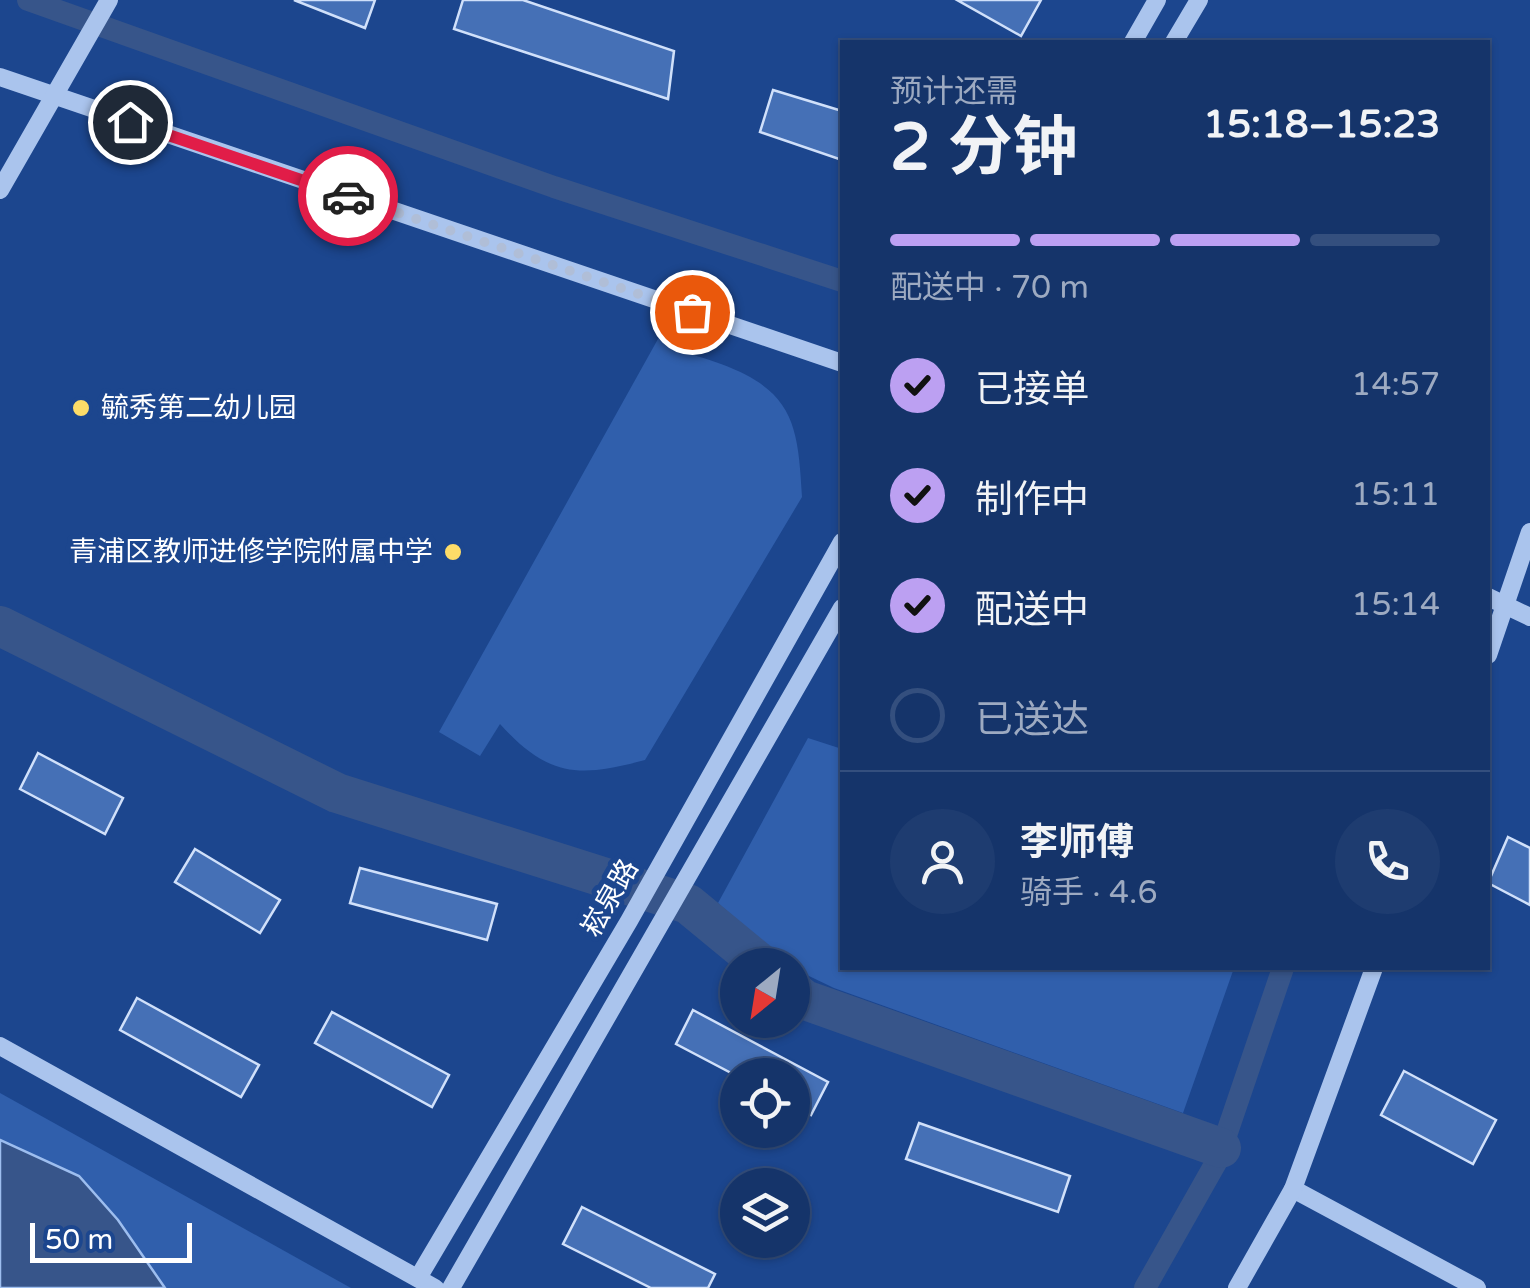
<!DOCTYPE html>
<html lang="zh">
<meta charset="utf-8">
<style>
:root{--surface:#15346a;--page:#1e3c70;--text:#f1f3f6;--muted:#9daac1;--line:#344f7e;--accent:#bca0f2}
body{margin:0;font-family:"Varela Round","Noto Sans SC",sans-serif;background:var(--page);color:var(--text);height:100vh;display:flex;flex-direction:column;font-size:38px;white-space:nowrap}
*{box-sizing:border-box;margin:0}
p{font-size:32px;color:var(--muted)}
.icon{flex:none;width:55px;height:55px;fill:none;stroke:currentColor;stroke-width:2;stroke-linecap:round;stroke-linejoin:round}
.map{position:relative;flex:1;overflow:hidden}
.drawer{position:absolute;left:840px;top:40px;width:650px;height:930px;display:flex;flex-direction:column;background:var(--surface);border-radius:0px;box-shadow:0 2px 8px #0004,0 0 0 2px var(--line)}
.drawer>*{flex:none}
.needle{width:65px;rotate:210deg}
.fabs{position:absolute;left:720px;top:948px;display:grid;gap:20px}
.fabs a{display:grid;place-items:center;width:90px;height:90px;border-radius:50%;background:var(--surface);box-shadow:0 2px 8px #0004,0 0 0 2px var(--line);font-size:50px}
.scale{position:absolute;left:30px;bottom:25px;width:162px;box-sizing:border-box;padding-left:10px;border:5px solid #fff;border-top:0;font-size:28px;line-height:35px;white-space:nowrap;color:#fff;-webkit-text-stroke:8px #1c468e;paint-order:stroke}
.pin{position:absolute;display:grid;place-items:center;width:85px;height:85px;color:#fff;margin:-42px;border:5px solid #fff;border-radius:50%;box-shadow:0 2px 10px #0007}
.courier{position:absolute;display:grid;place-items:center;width:100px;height:100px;margin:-50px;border:8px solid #e11d48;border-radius:50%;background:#fff;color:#222;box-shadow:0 2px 12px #0007}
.headline em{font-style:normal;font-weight:700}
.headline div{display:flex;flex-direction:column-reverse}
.headline{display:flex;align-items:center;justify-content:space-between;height:170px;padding:0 50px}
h1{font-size:65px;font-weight:700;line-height:75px}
.bar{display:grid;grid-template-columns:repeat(4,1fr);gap:15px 10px;align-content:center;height:120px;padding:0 50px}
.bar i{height:12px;border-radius:8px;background:var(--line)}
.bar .selected{background:var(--accent)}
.bar p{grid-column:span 4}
.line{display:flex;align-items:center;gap:25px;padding:0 50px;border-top:2px solid var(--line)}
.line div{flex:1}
.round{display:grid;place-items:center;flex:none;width:105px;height:105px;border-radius:52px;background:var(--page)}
ol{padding:0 50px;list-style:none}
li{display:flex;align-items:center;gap:30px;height:110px}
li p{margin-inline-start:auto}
li .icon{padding:10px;border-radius:50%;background:var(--accent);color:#111;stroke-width:4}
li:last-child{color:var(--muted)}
li i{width:55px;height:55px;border:5px solid var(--line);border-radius:50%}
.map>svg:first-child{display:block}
</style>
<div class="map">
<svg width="1530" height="1288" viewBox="0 0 1530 1288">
<rect width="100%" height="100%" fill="#1c468e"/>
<!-- green -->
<g fill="#305fac">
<path d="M663,330C687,358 689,352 721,364C794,391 798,425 802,497L645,760C578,778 548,777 500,724L480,756L439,732Z"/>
<polygon points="808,738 842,749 842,968 1234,968 1183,1113 834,988 786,965 718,903"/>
<polygon points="0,1093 351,1288 0,1288"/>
</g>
<!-- water -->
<polygon fill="#37558a" stroke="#9dbeef" stroke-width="2.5" points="0,1140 79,1176 118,1220 165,1288 0,1288"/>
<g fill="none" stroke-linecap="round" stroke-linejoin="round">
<!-- canal -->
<g stroke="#37558a" stroke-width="22">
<polyline points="28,0 554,187 842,281"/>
<polyline points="1145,1288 1218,1159 1283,968"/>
</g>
<!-- river -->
<g stroke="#37558a" stroke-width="40">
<polyline points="0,626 337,793 688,904 762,965"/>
<polyline points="792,990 805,1000 1221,1148"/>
</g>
</g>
<!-- building -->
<g fill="#4570b6" stroke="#d0e0fa" stroke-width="2.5">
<polygon points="294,0 375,0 365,28"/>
<polygon points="463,0 523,0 674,51 668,99 454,29"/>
<polygon points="957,0 1041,0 1021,36"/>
<polygon points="773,90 842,111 842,160 760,132"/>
<polygon points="38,753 123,798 105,834 20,789"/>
<polygon points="1508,837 1530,848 1530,905 1488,883"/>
<polygon points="195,849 280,900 260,933 175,882"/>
<polygon points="360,868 497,904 487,940 350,903"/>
<polygon points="137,998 259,1065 241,1097 120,1030"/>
<polygon points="693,1010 828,1082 811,1115 792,1105 792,1075 735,1075 676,1044"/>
<polygon points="332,1012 449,1075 432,1107 315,1043"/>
<polygon points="1404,1071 1496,1120 1473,1164 1381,1115"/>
<polygon points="919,1123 1070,1176 1058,1212 906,1159"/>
<polygon points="582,1207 715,1274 708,1288 651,1288 563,1244"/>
</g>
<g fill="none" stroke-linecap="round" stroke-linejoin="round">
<!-- minor -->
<g stroke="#aac4ed" stroke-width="18">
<polyline points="1133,42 1157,0"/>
<polyline points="1174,42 1199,0"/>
<polyline points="0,77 842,363"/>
<polyline points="0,190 109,0"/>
<polyline points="1488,597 1530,617"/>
<polyline points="1488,655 1530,532"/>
<polyline points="0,1046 435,1288"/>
<polyline points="1293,1189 1477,1288"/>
<polyline points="418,1278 629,921 842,542"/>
<polyline points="451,1288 842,608"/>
<polyline points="1237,1288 1293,1189 1374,968"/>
</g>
</g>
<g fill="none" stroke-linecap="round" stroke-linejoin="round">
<!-- done -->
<polyline stroke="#b0bed7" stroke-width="10" stroke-dasharray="0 18" points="348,196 692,312"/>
<!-- route -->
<polyline stroke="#e11d48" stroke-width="12" points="130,122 348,196"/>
</g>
<!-- markers -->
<g fill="#fddc68" stroke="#1c468e" stroke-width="4">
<circle cx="81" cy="408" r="10"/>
<circle cx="453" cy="552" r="10"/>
</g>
<g text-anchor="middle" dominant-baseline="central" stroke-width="10" stroke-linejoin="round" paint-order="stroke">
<!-- poi labels -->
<g font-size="28" fill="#fff" stroke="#1c468e" text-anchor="start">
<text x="101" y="408">毓秀第二幼儿园</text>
<text x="433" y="552" text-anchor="end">青浦区教师进修学院附属中学</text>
</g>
<!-- street labels -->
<g font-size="28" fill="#fff" stroke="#1c468e">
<text transform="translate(610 898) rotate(-60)">崧泉路</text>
</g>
</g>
</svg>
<div class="fabs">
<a><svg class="needle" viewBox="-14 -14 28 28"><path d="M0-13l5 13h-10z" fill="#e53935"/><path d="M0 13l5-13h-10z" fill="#9daac1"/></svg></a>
<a><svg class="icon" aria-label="locate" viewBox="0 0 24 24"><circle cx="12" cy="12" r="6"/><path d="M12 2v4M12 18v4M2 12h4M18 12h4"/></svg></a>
<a><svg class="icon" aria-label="layers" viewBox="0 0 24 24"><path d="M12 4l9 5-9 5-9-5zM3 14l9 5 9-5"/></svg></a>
</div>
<div class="scale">50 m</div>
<div class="pin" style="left:692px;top:312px;background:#ea580c"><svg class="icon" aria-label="bag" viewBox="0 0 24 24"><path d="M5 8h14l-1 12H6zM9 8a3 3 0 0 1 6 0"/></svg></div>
<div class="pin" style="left:130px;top:122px;background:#1f2937"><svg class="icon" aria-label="home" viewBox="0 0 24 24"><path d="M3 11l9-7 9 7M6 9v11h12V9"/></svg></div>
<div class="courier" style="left:348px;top:196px"><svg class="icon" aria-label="car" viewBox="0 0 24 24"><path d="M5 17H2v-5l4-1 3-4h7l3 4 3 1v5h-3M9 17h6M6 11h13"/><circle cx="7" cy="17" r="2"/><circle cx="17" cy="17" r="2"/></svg></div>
<section class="drawer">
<div class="headline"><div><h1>2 分钟</h1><p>预计还需</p></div><em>15:18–15:23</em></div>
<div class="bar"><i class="selected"></i><i class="selected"></i><i class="selected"></i><i></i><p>配送中 · 70 m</p></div>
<ol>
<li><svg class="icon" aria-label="check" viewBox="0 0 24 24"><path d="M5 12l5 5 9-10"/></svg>已接单<p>14:57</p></li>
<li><svg class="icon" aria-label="check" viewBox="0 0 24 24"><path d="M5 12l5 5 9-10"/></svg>制作中<p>15:11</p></li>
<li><svg class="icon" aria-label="check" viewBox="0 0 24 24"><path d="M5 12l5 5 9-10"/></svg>配送中<p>15:14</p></li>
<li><i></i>已送达</li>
</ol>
<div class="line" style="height:180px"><a class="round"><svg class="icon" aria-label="person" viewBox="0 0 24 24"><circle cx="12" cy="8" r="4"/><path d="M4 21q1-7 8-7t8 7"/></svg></a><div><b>李师傅</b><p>骑手 · 4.6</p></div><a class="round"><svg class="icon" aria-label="phone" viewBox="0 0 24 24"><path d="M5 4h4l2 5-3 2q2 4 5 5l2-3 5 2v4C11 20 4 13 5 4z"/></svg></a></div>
</section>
</div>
